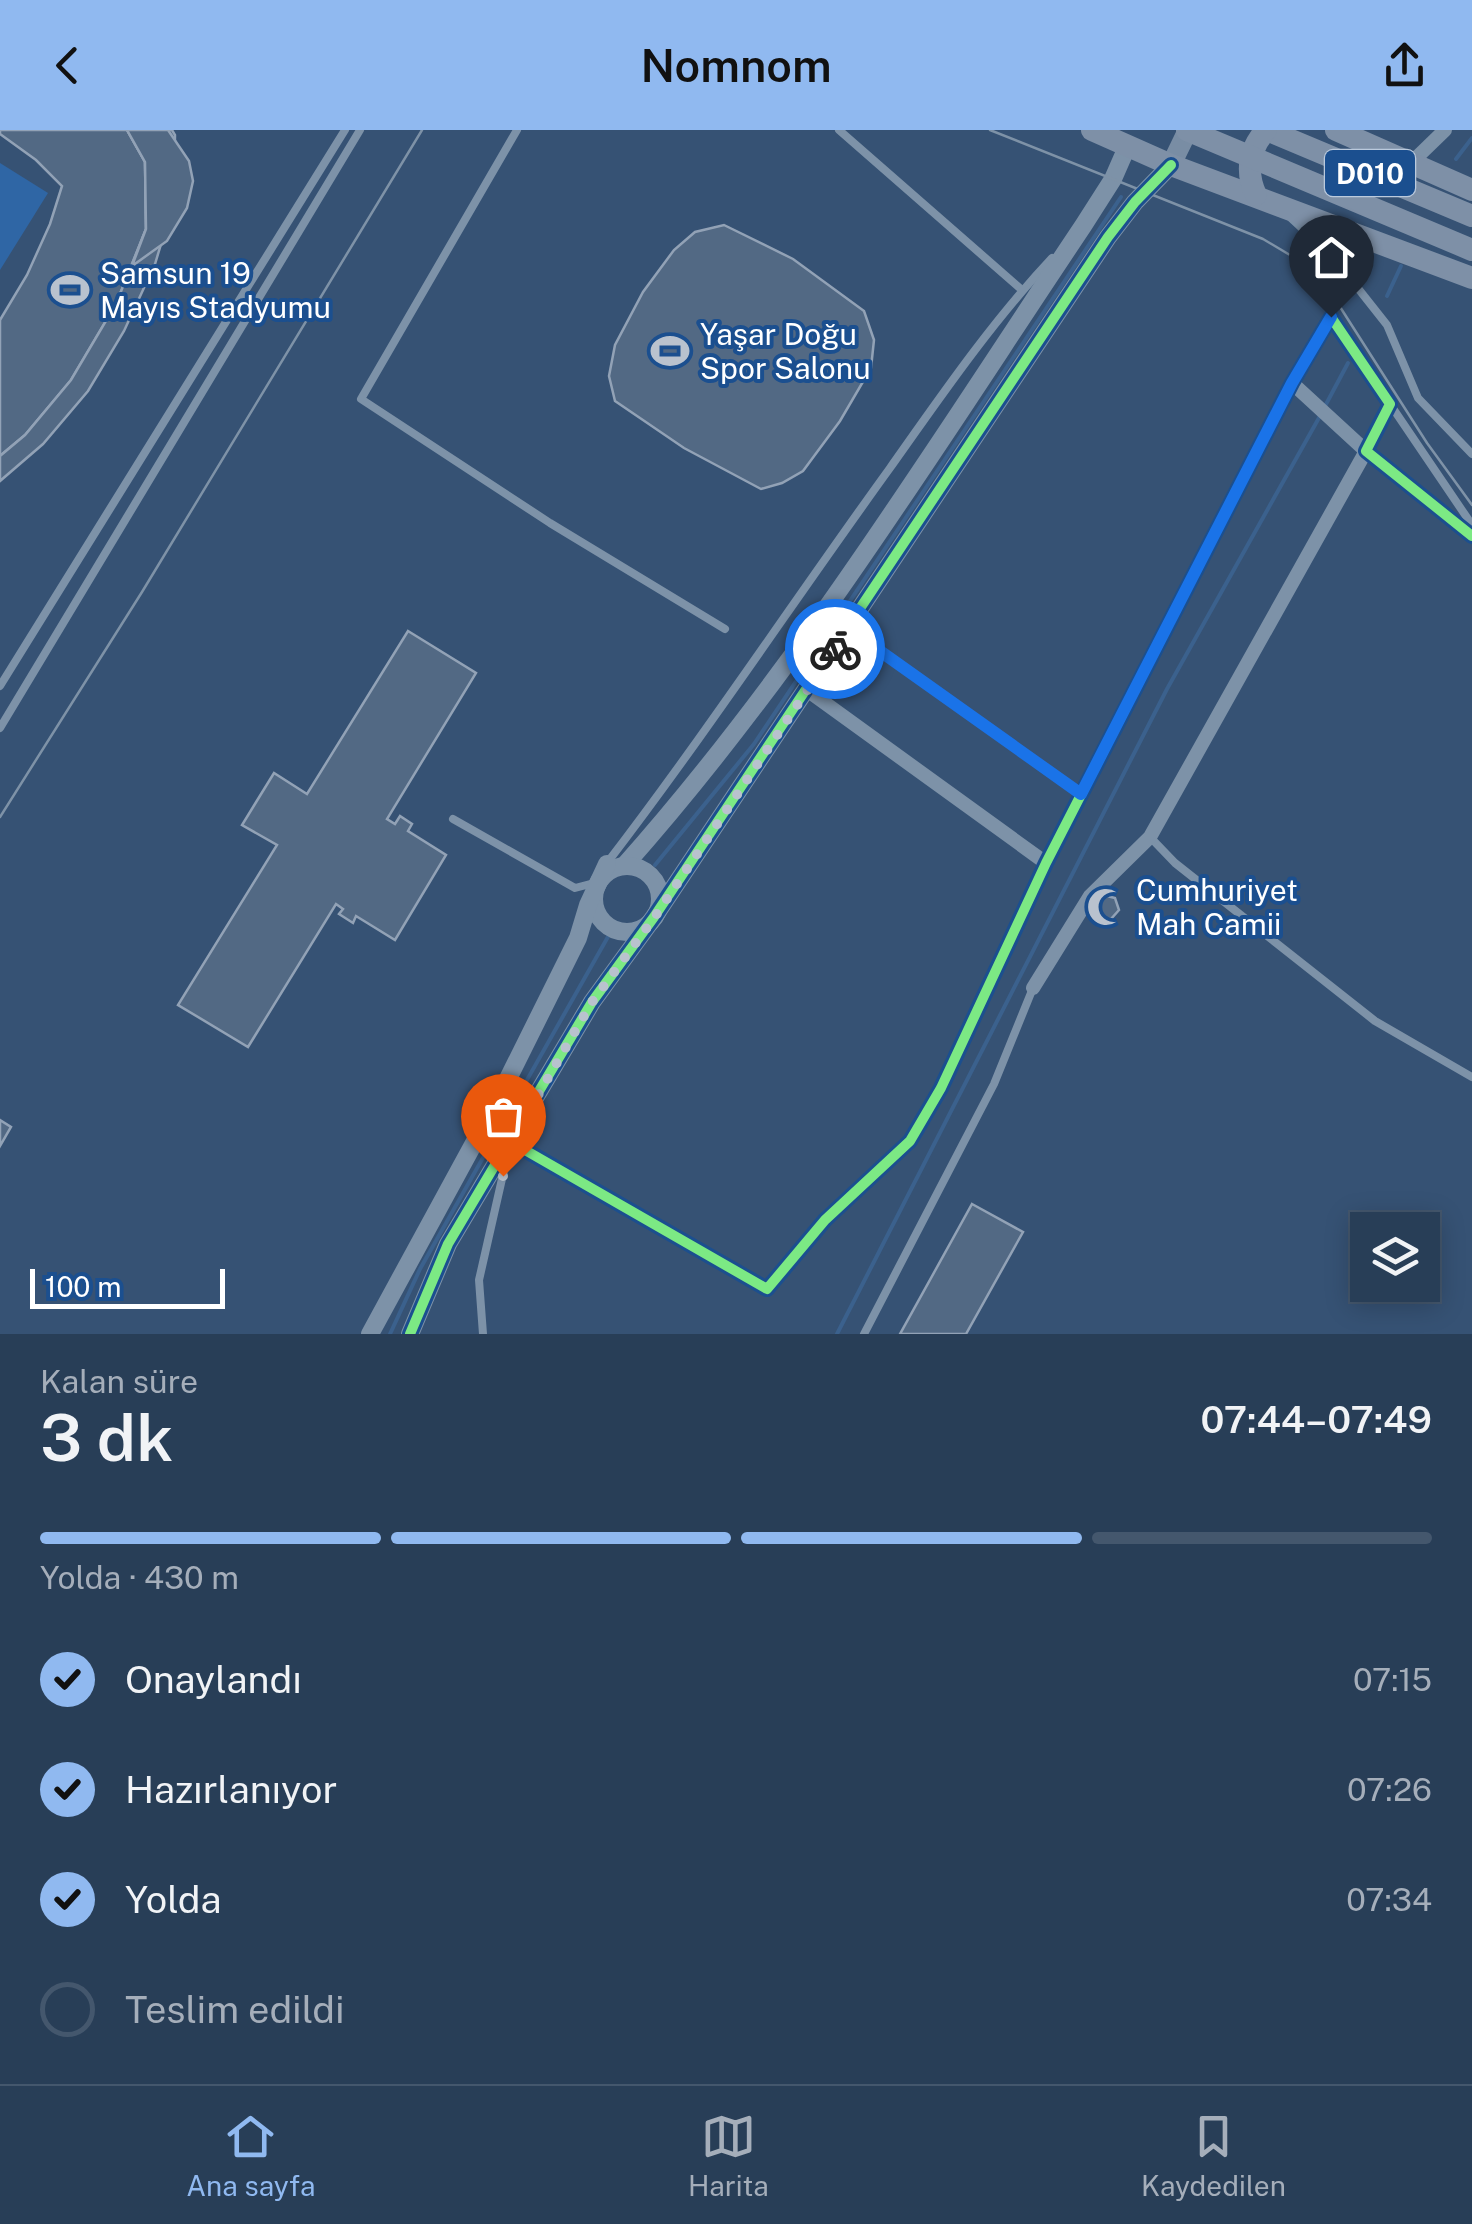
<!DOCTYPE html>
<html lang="tr">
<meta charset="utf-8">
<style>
:root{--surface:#283e57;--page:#30455d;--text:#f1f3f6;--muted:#a5aeba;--line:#44576d;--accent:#90b9f0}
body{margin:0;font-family:"Public Sans",sans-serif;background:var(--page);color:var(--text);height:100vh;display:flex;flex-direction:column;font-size:38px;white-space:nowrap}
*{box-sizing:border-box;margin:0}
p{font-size:32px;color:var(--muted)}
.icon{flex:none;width:55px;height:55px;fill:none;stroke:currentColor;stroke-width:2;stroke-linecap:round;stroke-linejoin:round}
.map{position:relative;height:1204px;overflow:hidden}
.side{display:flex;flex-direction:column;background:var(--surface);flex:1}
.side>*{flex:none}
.controls{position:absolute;left:1350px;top:1082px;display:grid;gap:20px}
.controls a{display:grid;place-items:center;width:90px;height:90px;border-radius:0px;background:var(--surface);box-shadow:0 5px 25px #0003,0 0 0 2px var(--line);font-size:50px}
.scale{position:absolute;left:30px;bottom:25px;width:195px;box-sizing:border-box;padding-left:10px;border:5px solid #fff;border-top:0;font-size:28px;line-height:35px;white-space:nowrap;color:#fff;-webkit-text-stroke:8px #1b4f8f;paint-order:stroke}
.pin{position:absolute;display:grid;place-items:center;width:85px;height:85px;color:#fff;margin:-102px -42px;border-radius:50% 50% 50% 0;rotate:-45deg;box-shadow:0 0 10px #0007}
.pin .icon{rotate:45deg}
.courier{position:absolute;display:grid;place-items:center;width:100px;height:100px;margin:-50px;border:8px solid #1a73e8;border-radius:50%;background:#fff;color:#222;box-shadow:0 2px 12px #0007}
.head em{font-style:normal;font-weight:600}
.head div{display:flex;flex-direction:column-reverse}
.head{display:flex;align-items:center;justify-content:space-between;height:170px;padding:0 40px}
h1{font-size:65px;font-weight:600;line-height:75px}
.bar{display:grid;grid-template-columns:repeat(4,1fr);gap:15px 10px;align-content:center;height:120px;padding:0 40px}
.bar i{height:12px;border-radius:8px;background:var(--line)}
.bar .on{background:var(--accent)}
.bar p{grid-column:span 4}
ol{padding:0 40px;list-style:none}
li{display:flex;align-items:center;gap:30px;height:110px}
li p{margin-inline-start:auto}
li .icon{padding:10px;border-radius:50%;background:var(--accent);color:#111;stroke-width:4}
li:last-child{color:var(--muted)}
li i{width:55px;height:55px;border:5px solid var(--line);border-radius:50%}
header{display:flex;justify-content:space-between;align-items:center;height:130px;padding:0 40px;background:var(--accent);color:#111;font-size:45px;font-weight:600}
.tabs{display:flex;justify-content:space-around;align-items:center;height:140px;border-top:2px solid var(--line);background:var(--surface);font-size:28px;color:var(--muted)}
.tabs a{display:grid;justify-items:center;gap:5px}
.tabs .on{color:var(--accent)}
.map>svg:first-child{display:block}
</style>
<header><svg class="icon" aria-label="back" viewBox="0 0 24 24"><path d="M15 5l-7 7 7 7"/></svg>Nomnom<svg class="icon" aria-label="share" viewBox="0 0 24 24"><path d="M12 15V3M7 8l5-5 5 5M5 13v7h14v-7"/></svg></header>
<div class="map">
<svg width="1472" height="1204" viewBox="0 0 1472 1204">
<rect width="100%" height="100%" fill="#365274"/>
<!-- green -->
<polygon fill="#2f66a5" points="0,33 48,63 0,140"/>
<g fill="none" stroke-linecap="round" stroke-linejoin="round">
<!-- stream -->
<g stroke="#3b618d" stroke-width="4">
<polyline points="1456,29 1472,8"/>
<polyline points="1387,166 1401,136"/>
<polyline points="1324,278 1348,233"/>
<polyline points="655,735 754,614 1121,67"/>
<polyline points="390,1204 420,1139 609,805"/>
<polyline points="837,1204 1167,559 1320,286"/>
</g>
</g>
<!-- building -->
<g fill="#526984" stroke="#92a2b6" stroke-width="2.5">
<polygon points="0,0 127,0 145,32 146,99 116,174 71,250 25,305 0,326 0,190 27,145 50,94 62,56 36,30 0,4"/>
<polygon points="127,0 172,0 175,5 174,71 155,134 124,201 88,261 43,314 0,351 0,326 25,305 71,250 116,174 146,99 145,32"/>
<polygon points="127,0 168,0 189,31 193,51 187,78 167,111 132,136 146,99 145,32"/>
<polygon points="724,95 793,129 864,181 874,210 871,238 840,291 803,341 782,353 761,359 684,318 615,271 609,246 615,215 643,162 674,120 695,102"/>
<polygon points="408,501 476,543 387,689 395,694 400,686 412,694 408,701 446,725 395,810 356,786 353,793 339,784 343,779 336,774 248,917 178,875 277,715 242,695 274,643 307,664"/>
<polygon points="1103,765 1115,768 1119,780 1110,790 1097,787 1094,774"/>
<polygon points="0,990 11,997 0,1016"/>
<polygon points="972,1074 1023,1102 966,1204 900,1204"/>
</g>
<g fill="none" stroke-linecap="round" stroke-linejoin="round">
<!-- service -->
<g stroke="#7d92a8" stroke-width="8">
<polyline points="517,0 361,269 550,393 725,499"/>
<polyline points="839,0 1022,160"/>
<polyline points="1291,88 1334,128 1387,195 1418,268 1472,324"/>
<polyline points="1390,274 1472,395"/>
<polyline points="849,499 1081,664"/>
<polyline points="0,556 345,0"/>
<polyline points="0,598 360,0"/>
<polyline points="453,689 575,758 594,753"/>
<polyline points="1150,707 1175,733 1375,891 1472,947"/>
<path d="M607,733C706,604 795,469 890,338C941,266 991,193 1052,128"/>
<polyline points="483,1204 479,1150 507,1027"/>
<polyline points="864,1204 994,954 1033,858"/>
</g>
<!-- minor -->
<g stroke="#7d92a8" stroke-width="14">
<polyline points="1411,33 1445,0"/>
<polyline points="807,560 1046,733"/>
<polyline points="1033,858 1090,766 1150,707 1366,321 1292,253"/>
<polyline points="511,1012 767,1159 825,1090 910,1011 941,958 1046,733 1292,253 1331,187 1390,274 1366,321 1472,406"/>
</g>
<!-- tertiary -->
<g stroke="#7d92a8" stroke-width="18">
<path d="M624,736C799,539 937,314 1083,96L1113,49L1127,17"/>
<circle cx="627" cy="769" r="33"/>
<polyline points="370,1204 498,969 578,808 588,775 607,734"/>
<polyline points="410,1204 448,1114 592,872 654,787 1108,107 1135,72 1171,35"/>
</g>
<!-- secondary -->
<polyline stroke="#798da4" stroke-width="20" points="1171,35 1188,0"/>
<!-- trunk -->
<g stroke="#7e90a7" stroke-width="22">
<polyline points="1092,0 1171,35 1472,148"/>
<polyline points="1267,0 1472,86"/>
<polyline points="1336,0 1472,60"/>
<path d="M1256,65C1245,41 1249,19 1266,0"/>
</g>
<!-- tram -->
<g stroke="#7e92a7" stroke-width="2.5">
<polyline points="990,0 1263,109 1290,125 1326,155 1427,313 1472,375"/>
<polyline points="0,687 142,462 422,0"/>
</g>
<!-- trunk-bridge -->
<polyline stroke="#7e90a7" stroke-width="22" points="1187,0 1472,120"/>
<!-- cycleway casing -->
<g stroke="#1b4f8f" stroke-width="16">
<g id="cycleway">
<polyline points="511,1012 767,1159 825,1090 910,1011 941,958 1046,733 1292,253 1331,187 1390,274 1366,321 1472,406"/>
<polyline points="410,1204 448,1114 592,872 654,787 1108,107 1135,72 1171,35"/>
</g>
</g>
<!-- cycleway -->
<use href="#cycleway" stroke="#7ce984" stroke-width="10"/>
</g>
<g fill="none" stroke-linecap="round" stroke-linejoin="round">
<!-- done -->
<polyline stroke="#b9c2ce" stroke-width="10" stroke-dasharray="0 18" points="503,1046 511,1012 592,872 654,788 835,519"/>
<!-- route -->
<polyline stroke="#1a73e8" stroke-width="12" points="835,519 849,499 1081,664 1292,253 1331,187"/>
</g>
<!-- icons -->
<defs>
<g id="stadium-bare" transform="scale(3)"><path d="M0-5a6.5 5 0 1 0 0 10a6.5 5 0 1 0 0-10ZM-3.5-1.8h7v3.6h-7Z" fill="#b9c2ce" stroke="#1b4f8f" stroke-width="2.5" paint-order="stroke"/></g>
<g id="mosque-bare" transform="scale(3)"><path d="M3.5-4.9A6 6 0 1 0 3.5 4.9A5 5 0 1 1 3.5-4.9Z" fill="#b9c2ce" stroke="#1b4f8f" stroke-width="2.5" paint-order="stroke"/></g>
</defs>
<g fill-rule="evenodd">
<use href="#stadium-bare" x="70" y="160"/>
<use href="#stadium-bare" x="670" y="221"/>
<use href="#mosque-bare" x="1106" y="777"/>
</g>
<g text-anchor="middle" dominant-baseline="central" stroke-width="8" stroke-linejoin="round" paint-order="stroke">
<!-- shield labels -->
<rect fill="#1b4f8f" stroke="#bbcadd" stroke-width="2.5" x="1325" y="20" width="90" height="46" rx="8"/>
<g font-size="28" font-weight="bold" fill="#fff">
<text x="1370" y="43">D010</text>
</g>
<!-- poi labels -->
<g font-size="30" fill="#fff" stroke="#1b4f8f" text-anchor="start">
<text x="100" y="143">Samsun 19<tspan x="100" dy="34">Mayıs Stadyumu</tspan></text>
<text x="700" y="204">Yaşar Doğu<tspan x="700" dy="34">Spor Salonu</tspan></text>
<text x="1136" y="760">Cumhuriyet<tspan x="1136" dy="34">Mah Camii</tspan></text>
</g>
</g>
</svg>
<div class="controls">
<a><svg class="icon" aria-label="layers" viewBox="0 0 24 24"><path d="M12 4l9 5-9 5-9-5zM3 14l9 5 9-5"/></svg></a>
</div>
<div class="scale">100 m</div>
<div class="pin" style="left:503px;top:1046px;background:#ea580c"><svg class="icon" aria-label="bag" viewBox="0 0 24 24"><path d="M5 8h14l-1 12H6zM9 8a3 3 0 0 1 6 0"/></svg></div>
<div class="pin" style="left:1331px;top:187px;background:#1f2937"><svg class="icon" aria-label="home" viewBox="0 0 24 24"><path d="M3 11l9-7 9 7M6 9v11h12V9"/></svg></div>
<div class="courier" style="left:835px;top:519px"><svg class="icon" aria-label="bike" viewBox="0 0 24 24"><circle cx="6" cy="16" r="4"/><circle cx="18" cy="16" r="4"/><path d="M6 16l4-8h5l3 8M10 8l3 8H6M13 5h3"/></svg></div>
</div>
<section class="side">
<div class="head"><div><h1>3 dk</h1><p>Kalan süre</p></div><em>07:44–07:49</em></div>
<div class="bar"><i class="on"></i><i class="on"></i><i class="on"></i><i></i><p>Yolda · 430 m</p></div>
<ol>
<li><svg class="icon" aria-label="check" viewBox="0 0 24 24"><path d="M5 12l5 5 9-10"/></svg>Onaylandı<p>07:15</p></li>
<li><svg class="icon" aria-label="check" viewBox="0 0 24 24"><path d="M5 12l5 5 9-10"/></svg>Hazırlanıyor<p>07:26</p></li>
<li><svg class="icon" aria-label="check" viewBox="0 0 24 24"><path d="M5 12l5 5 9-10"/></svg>Yolda<p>07:34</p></li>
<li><i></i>Teslim edildi</li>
</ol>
</section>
<nav class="tabs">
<a class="on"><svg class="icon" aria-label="home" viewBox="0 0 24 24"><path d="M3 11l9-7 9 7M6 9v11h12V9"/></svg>Ana sayfa</a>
<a><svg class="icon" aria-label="map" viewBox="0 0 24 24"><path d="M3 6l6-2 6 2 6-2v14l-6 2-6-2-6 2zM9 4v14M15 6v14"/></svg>Harita</a>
<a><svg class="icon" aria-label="saved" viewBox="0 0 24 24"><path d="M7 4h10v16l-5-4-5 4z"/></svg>Kaydedilen</a>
</nav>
